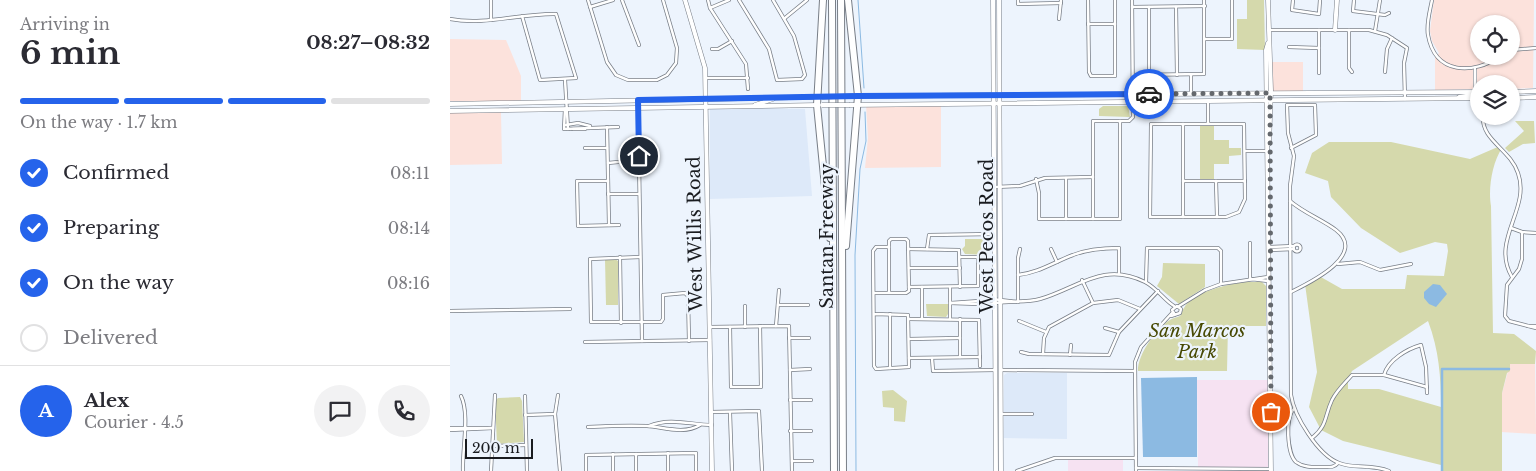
<!DOCTYPE html>
<meta charset="utf-8">
<style>
:root{--surface:#fff;--page:#f2f2f3;--text:#2b2b33;--muted:#7c7c81;--line:#e1e1e2;--accent:#2563eb}
body{margin:0;font-family:"Libre Baskerville",serif;background:var(--page);color:var(--text);height:100vh;display:flex;flex-direction:column;font-size:19px;white-space:nowrap}
*{box-sizing:border-box;margin:0}
p{font-size:16px;color:var(--muted)}
.icon{flex:none;width:28px;height:28px;fill:none;stroke:currentColor;stroke-width:2;stroke-linecap:round;stroke-linejoin:round}
.map{position:relative;flex:1;overflow:hidden}
.details{display:flex;flex-direction:column;background:var(--surface);width:450px}
.details>*{flex:none}
.tools{position:absolute;left:1020px;top:15px;display:grid;gap:10px}
.tools a{display:grid;place-items:center;width:50px;height:50px;border-radius:50%;background:var(--surface);box-shadow:0 1px 4px #0004;font-size:25px}
.scale{position:absolute;left:15px;bottom:12px;width:68px;box-sizing:border-box;padding-left:5px;border:2px solid #1a1c20;border-top:0;font-size:14px;line-height:18px;white-space:nowrap;color:#1a1c20;-webkit-text-stroke:4px #edf4fd;paint-order:stroke}
.pin{position:absolute;display:grid;place-items:center;width:42px;height:42px;color:#fff;margin:-21px;border:2px solid #fff;border-radius:50%;box-shadow:0 1px 5px #0007}
.courier{position:absolute;display:grid;place-items:center;width:50px;height:50px;margin:-25px;border:4px solid #2563eb;border-radius:50%;background:#fff;color:#222;box-shadow:0 1px 6px #0007}
.summary em{font-style:normal;font-weight:700}
.summary div{display:flex;flex-direction:column-reverse}
.summary{display:flex;align-items:center;justify-content:space-between;height:85px;padding:0 20px}
h1{font-size:32px;font-weight:700;line-height:38px}
.bar{display:grid;grid-template-columns:repeat(4,1fr);gap:8px 5px;align-content:center;height:60px;padding:0 20px}
.bar i{height:6px;border-radius:4px;background:var(--line)}
.bar .current{background:var(--accent)}
.bar p{grid-column:span 4}
.line{display:flex;align-items:center;gap:12px;padding:0 20px;border-top:1px solid var(--line)}
.line div{flex:1}
.round{display:grid;place-items:center;flex:none;width:52px;height:52px;border-radius:26px;background:var(--page)}
ol{padding:0 20px;list-style:none}
li{display:flex;align-items:center;gap:15px;height:55px}
li p{margin-inline-start:auto}
li .icon{padding:5px;border-radius:50%;background:var(--accent);color:#fff;stroke-width:4}
li:last-child{color:var(--muted)}
li i{width:28px;height:28px;border:2px solid var(--line);border-radius:50%}
main{display:flex;flex:1;min-height:0}
.map>svg:first-child{display:block}
</style>
<main>
<section class="details">
<div class="summary"><div><h1>6 min</h1><p>Arriving in</p></div><em>08:27–08:32</em></div>
<div class="bar"><i class="current"></i><i class="current"></i><i class="current"></i><i></i><p>On the way · 1.7 km</p></div>
<ol>
<li><svg class="icon" aria-label="check" viewBox="0 0 24 24"><path d="M5 12l5 5 9-10"/></svg>Confirmed<p>08:11</p></li>
<li><svg class="icon" aria-label="check" viewBox="0 0 24 24"><path d="M5 12l5 5 9-10"/></svg>Preparing<p>08:14</p></li>
<li><svg class="icon" aria-label="check" viewBox="0 0 24 24"><path d="M5 12l5 5 9-10"/></svg>On the way<p>08:16</p></li>
<li><i></i>Delivered</li>
</ol>
<div class="line" style="height:90px"><b class="round" style="background:var(--accent);color:#fff">A</b><div><b>Alex</b><p>Courier · 4.5</p></div><a class="round"><svg class="icon" aria-label="chat" viewBox="0 0 24 24"><path d="M4 5h16v11H9l-5 4z"/></svg></a><a class="round"><svg class="icon" aria-label="phone" viewBox="0 0 24 24"><path d="M5 4h4l2 5-3 2q2 4 5 5l2-3 5 2v4C11 20 4 13 5 4z"/></svg></a></div>
</section>
<div class="map">
<svg width="1086" height="471" viewBox="0 0 1086 471">
<rect width="100%" height="100%" fill="#edf4fd"/>
<!-- commercial -->
<g fill="#fce2dc" fill-rule="evenodd">
<path d="M984,0H1084L1083,88L1061,89V84H1029V89L985,90V57L989,53L982,41L980,31ZM1029,24H1061V56H1029Z"/>
<polygon points="0,39 56,40 71,76 71,101 0,101"/>
<polygon points="820,62 853,62 853,93 821,93"/>
<polygon points="491,103 491,167 415,168 418,138 416,104"/>
<polygon points="51,112 52,164 0,165 0,113"/>
<polygon points="1060,364 1085,364 1086,434 1051,432 1052,393"/>
</g>
<!-- built -->
<g fill="#dde9f9">
<polygon points="312,108 355,109 362,196 260,199 260,109"/>
<polygon points="557,373 617,373 617,439 554,438 554,375"/>
</g>
<!-- education -->
<g fill="#f6e2f2">
<polygon points="747,380 818,380 818,467 748,467"/>
<rect x="618" y="459" width="55" height="12"/>
</g>
<!-- green -->
<g fill="#d5d9ac" fill-rule="evenodd">
<polygon points="797,0 814,0 815,50 787,49 787,19 797,19"/>
<polygon points="653,106 678,106 680,117 649,116 649,109"/>
<polygon points="1065,121 1084,121 1085,143 1073,144 1059,152 1055,148 1074,131"/>
<polygon points="750,125 764,125 764,140 779,140 779,148 791,148 791,155 779,156 779,164 764,164 764,179 750,179"/>
<path d="M879,142H941L1020,159L1050,146L1052,148C1042,163 1038,189 1041,206L1043,333L1064,334L1086,351L1085,364H1060V371L1057,373L1052,393V471H991V465L893,441L871,430L859,407L867,372L855,284L869,276L892,289H955L957,275L994,276L998,251L997,244L985,242L950,253L911,228L881,197L878,181L855,173L862,153ZM978,321C989,350 991,377 991,407L929,389H898V379L902,371Z"/>
<polygon points="515,239 538,239 538,255 515,254 512,249 515,246"/>
<polygon points="155,259 165,259 168,261 168,305 156,305"/>
<polygon points="713,263 755,264 755,287 729,304 707,286 712,277"/>
<path d="M797,282H812L816,286V326H778L777,371H688C687,355 709,323 724,318C726,317 729,317 731,315C732,313 732,310 734,308C742,292 781,283 797,282Z"/>
<polygon points="476,304 498,304 498,314 496,317 477,316"/>
<polygon points="443,390 457,401 455,422 444,421 444,408 433,407 432,391"/>
<polygon points="70,397 72,401 74,442 47,444 45,401 48,398"/>
</g>
<!-- water -->
<g fill="#8cbae2">
<polygon points="983,284 990,285 997,294 986,307 979,304 974,298 974,292"/>
<polygon points="747,377 747,457 693,457 691,378"/>
</g>
<g fill="none" stroke-linecap="round" stroke-linejoin="round">
<!-- stream -->
<g stroke="#8cbae2" stroke-width="1">
<polyline points="408,0 414,88"/>
<polyline points="406,471 405,255 410,169 416,141 415,112"/>
</g>
<!-- canal -->
<polyline stroke="#8cbae2" stroke-width="2.5" points="992,471 992,369 1059,369"/>
<!-- street casing -->
<g stroke="#787e87" stroke-width="4">
<g id="street">
<polyline points="41,0 41,20"/>
<polyline points="138,0 157,62 166,75 178,80 207,80 217,75 226,63 227,48 213,0"/>
<polyline points="172,0 189,45"/>
<polyline points="258,0 260,8 296,64 298,89"/>
<polyline points="289,0 319,49 327,80 352,79 355,75 344,36 323,0"/>
<polyline points="568,0 568,4 611,3"/>
<polyline points="638,0 639,72 641,76 665,76 665,0"/>
<polyline points="843,0 842,10 869,14 870,0"/>
<polyline points="904,0 903,11 935,15 939,13"/>
<path d="M982,0C980,11 976,24 978,35C985,75 1023,75 1051,56"/>
<polyline points="140,7 163,0"/>
<polyline points="682,7 755,6"/>
<polyline points="699,7 699,75"/>
<polyline points="726,7 727,75"/>
<polyline points="260,8 279,0"/>
<polyline points="335,18 357,0"/>
<path d="M0,19C35,26 71,13 106,14L126,78L90,80L72,16"/>
<polyline points="609,19 611,0"/>
<polyline points="638,24 665,24"/>
<polyline points="819,30 919,30 937,35 957,48 954,63 955,99"/>
<polyline points="899,30 899,68 902,72"/>
<polyline points="925,31 930,0"/>
<polyline points="755,39 782,39 782,0"/>
<polyline points="839,47 869,48"/>
<polyline points="262,49 268,49 282,41"/>
<polyline points="1061,50 1086,48"/>
<polyline points="1025,69 1025,91"/>
<polyline points="1025,70 1025,92"/>
<polyline points="935,72 937,49 942,38"/>
<polyline points="869,73 869,30"/>
<polyline points="683,75 754,74 754,0"/>
<polyline points="741,75 741,93"/>
<polyline points="256,78 298,78"/>
<polyline points="115,80 118,129"/>
<polyline points="188,101 192,341"/>
<polyline points="758,102 758,123"/>
<polyline points="115,109 114,129 168,127"/>
<path d="M1033,116C1031,140 1060,149 1068,173C1081,209 1040,240 1062,277"/>
<polygon points="701,124 794,124 795,199 789,212 776,217 700,217"/>
<polyline points="116,125 128,123 140,126"/>
<polyline points="157,127 159,225"/>
<polyline points="123,129 135,129"/>
<polyline points="135,148 157,148"/>
<path d="M841,148L866,135L865,105H837L838,133L844,156L840,186L841,395C844,416 868,455 889,463C903,469 921,464 939,471"/>
<polyline points="796,151 818,151"/>
<polyline points="158,163 168,162"/>
<polyline points="586,179 589,193 589,219 670,219 670,121"/>
<polyline points="158,181 127,181 128,226 169,225"/>
<polyline points="733,181 795,181"/>
<polyline points="766,181 767,217"/>
<polyline points="545,187 570,186 595,178 643,177"/>
<polyline points="158,194 189,194"/>
<path d="M840,201C854,213 871,219 886,230C918,255 859,283 841,292"/>
<polyline points="733,217 733,124"/>
<polyline points="616,219 616,178"/>
<polyline points="643,219 643,121 679,121 683,117 682,0"/>
<polyline points="1061,228 1072,232 1086,233"/>
<polyline points="1072,232 1072,259 1069,269 1057,285 1055,316 1059,321 1086,328"/>
<polyline points="800,243 800,279"/>
<circle cx="847" cy="248" r="3.5"/>
<polyline points="820,247 844,246"/>
<polyline points="458,249 509,250 510,287"/>
<polyline points="477,249 479,235 544,234"/>
<polyline points="601,249 607,262"/>
<polyline points="820,250 844,249"/>
<polyline points="170,257 171,323"/>
<polyline points="190,257 140,259 141,322 211,322 213,319 213,295 235,293 238,296 239,341"/>
<polyline points="888,264 910,262 930,270 961,264"/>
<polyline points="459,268 510,268"/>
<path d="M568,275C588,273 604,262 623,255C638,249 653,248 669,248V274"/>
<polyline points="801,279 818,281"/>
<polyline points="632,280 643,303"/>
<polyline points="696,282 697,248 768,248 771,251 771,284"/>
<polyline points="459,287 528,286 528,257 510,257"/>
<polyline points="472,287 472,318"/>
<polyline points="500,288 500,319"/>
<polyline points="424,293 456,293 459,291 458,241 456,239 441,239 439,241 439,293"/>
<path d="M568,302L533,298L529,302L533,306C549,299 572,304 590,299C628,288 653,261 695,282C707,288 714,300 724,306"/>
<polyline points="568,302 568,258 570,249"/>
<polyline points="500,303 529,304"/>
<polyline points="501,303 529,301"/>
<polyline points="328,305 358,305"/>
<polyline points="295,306 295,327"/>
<polyline points="729,306 755,290 771,284 818,277"/>
<polyline points="0,311 120,309"/>
<polyline points="424,314 458,315 459,367 426,369 424,366 423,251 426,247 439,247"/>
<polyline points="440,314 440,368"/>
<polyline points="721,316 730,313 731,309 727,306 722,310 725,315"/>
<polyline points="459,319 529,320 530,366"/>
<polyline points="510,319 510,357"/>
<polyline points="569,321 596,332"/>
<polyline points="326,326 329,290"/>
<polyline points="1078,326 1086,326"/>
<polyline points="260,327 339,326 342,471"/>
<polyline points="280,327 281,387 311,387 310,326"/>
<polyline points="655,328 669,332"/>
<polyline points="339,338 359,338"/>
<polyline points="459,339 510,338"/>
<polyline points="135,342 260,340"/>
<polyline points="571,352 579,354 659,355 669,332 708,291"/>
<polyline points="593,354 594,338 599,327 643,303 668,300 690,309"/>
<polyline points="620,355 621,345"/>
<polyline points="459,358 530,357"/>
<polyline points="482,358 483,371 545,370"/>
<polyline points="340,370 360,369"/>
<polyline points="551,370 684,371"/>
<path d="M934,375C938,360 957,349 971,345L976,367L977,393"/>
<polyline points="108,395 105,414 110,471"/>
<path d="M11,396C20,414 12,450 13,471"/>
<polyline points="75,396 77,471"/>
<polyline points="340,400 361,400"/>
<path d="M844,409C835,416 837,454 846,462C854,468 864,467 873,467C879,467 884,468 888,463"/>
<polyline points="261,412 309,411 312,471"/>
<polyline points="280,413 282,471"/>
<polyline points="552,414 582,414"/>
<polyline points="75,415 105,414"/>
<path d="M199,426C221,417 241,425 262,425"/>
<path d="M138,427C157,426 177,425 197,426C213,427 234,435 250,425"/>
<polyline points="0,428 42,428"/>
<polyline points="0,430 43,428"/>
<polyline points="340,431 361,431"/>
<path d="M862,438C878,425 874,417 882,400C887,390 895,383 902,375H934L977,387"/>
<polyline points="44,446 76,445"/>
<polyline points="218,453 218,471"/>
<polyline points="163,454 163,471"/>
<polyline points="186,454 186,471"/>
<polyline points="342,461 362,461"/>
<polyline points="686,468 821,469"/>
<polyline points="41,471 45,395"/>
<polyline points="136,471 136,455 246,453 246,471"/>
<polyline points="567,471 605,458 686,458"/>
<polyline points="686,471 685,362 691,347 722,313"/>
</g>
</g>
<!-- secondary casing -->
<g stroke="#787e87" stroke-width="5">
<g id="secondary">
<polyline points="235,0 255,68 262,471"/>
<polyline points="543,0 546,471"/>
<polyline points="549,0 551,471"/>
<polyline points="818,0 821,90 819,144"/>
<polyline points="885,30 887,0"/>
<polyline points="818,43 816,50 821,471"/>
<polyline points="1061,92 1086,91"/>
<polyline points="407,96 1029,92"/>
<polyline points="1009,97 1023,95 1025,92"/>
<polyline points="1061,98 1086,97"/>
<polyline points="0,104 368,97"/>
<polyline points="305,105 323,99"/>
<polyline points="400,105 1029,98"/>
<polyline points="0,111 368,105"/>
</g>
</g>
<!-- highway casing -->
<g stroke="#787e87" stroke-width="8">
<g id="highway">
<polyline points="373,0 367,105 380,238"/>
<polyline points="382,0 384,471"/>
<polyline points="391,0 393,471"/>
<polyline points="396,246 408,96 398,0"/>
</g>
</g>
<!-- street -->
<use href="#street" stroke="#fff" stroke-width="2.5"/>
<!-- secondary -->
<use href="#secondary" stroke="#fff" stroke-width="4"/>
<!-- highway -->
<use href="#highway" stroke="#fff" stroke-width="6"/>
<!-- secondary-bridge casing -->
<g stroke="#787e87" stroke-width="5" stroke-linecap="butt">
<g id="secondary-bridge">
<polyline points="372,97 403,96"/>
<polyline points="372,105 400,105"/>
</g>
</g>
<!-- secondary-bridge -->
<use href="#secondary-bridge" stroke="#fff" stroke-width="4"/>
</g>
<g fill="none" stroke-linecap="round" stroke-linejoin="round">
<!-- done -->
<polyline stroke="#64686d" stroke-width="5" stroke-dasharray="0 9" points="699,94 820,93 821,412"/>
<!-- route -->
<polyline stroke="#2563eb" stroke-width="6" points="189,156 188,100 408,96 699,94"/>
</g>
<g text-anchor="middle" dominant-baseline="central" stroke-width="4.5" stroke-linejoin="round" paint-order="stroke">
<!-- street labels -->
<g font-size="18" fill="#1a1c20" stroke="#edf4fd">
<text transform="translate(245 234) rotate(-91)">West Willis Road</text>
<text transform="translate(377 236) rotate(-90)">Santan Freeway</text>
<text transform="translate(537 236) rotate(-90)">West Pecos Road</text>
</g>
<!-- park labels -->
<g font-size="18" font-style="italic" fill="#474903" stroke="#edf4fd">
<text x="747" y="331">San Marcos<tspan x="747" dy="21">Park</tspan></text>
</g>
</g>
</svg>
<div class="tools">
<a><svg class="icon" aria-label="locate" viewBox="0 0 24 24"><circle cx="12" cy="12" r="6"/><path d="M12 2v4M12 18v4M2 12h4M18 12h4"/></svg></a>
<a><svg class="icon" aria-label="layers" viewBox="0 0 24 24"><path d="M12 4l9 5-9 5-9-5zM3 14l9 5 9-5"/></svg></a>
</div>
<div class="scale">200 m</div>
<div class="pin" style="left:821px;top:412px;background:#ea580c"><svg class="icon" aria-label="bag" viewBox="0 0 24 24"><path d="M5 8h14l-1 12H6zM9 8a3 3 0 0 1 6 0"/></svg></div>
<div class="pin" style="left:189px;top:156px;background:#1f2937"><svg class="icon" aria-label="home" viewBox="0 0 24 24"><path d="M3 11l9-7 9 7M6 9v11h12V9"/></svg></div>
<div class="courier" style="left:699px;top:94px"><svg class="icon" aria-label="car" viewBox="0 0 24 24"><path d="M5 17H2v-5l4-1 3-4h7l3 4 3 1v5h-3M9 17h6M6 11h13"/><circle cx="7" cy="17" r="2"/><circle cx="17" cy="17" r="2"/></svg></div>
</div>
</main>
